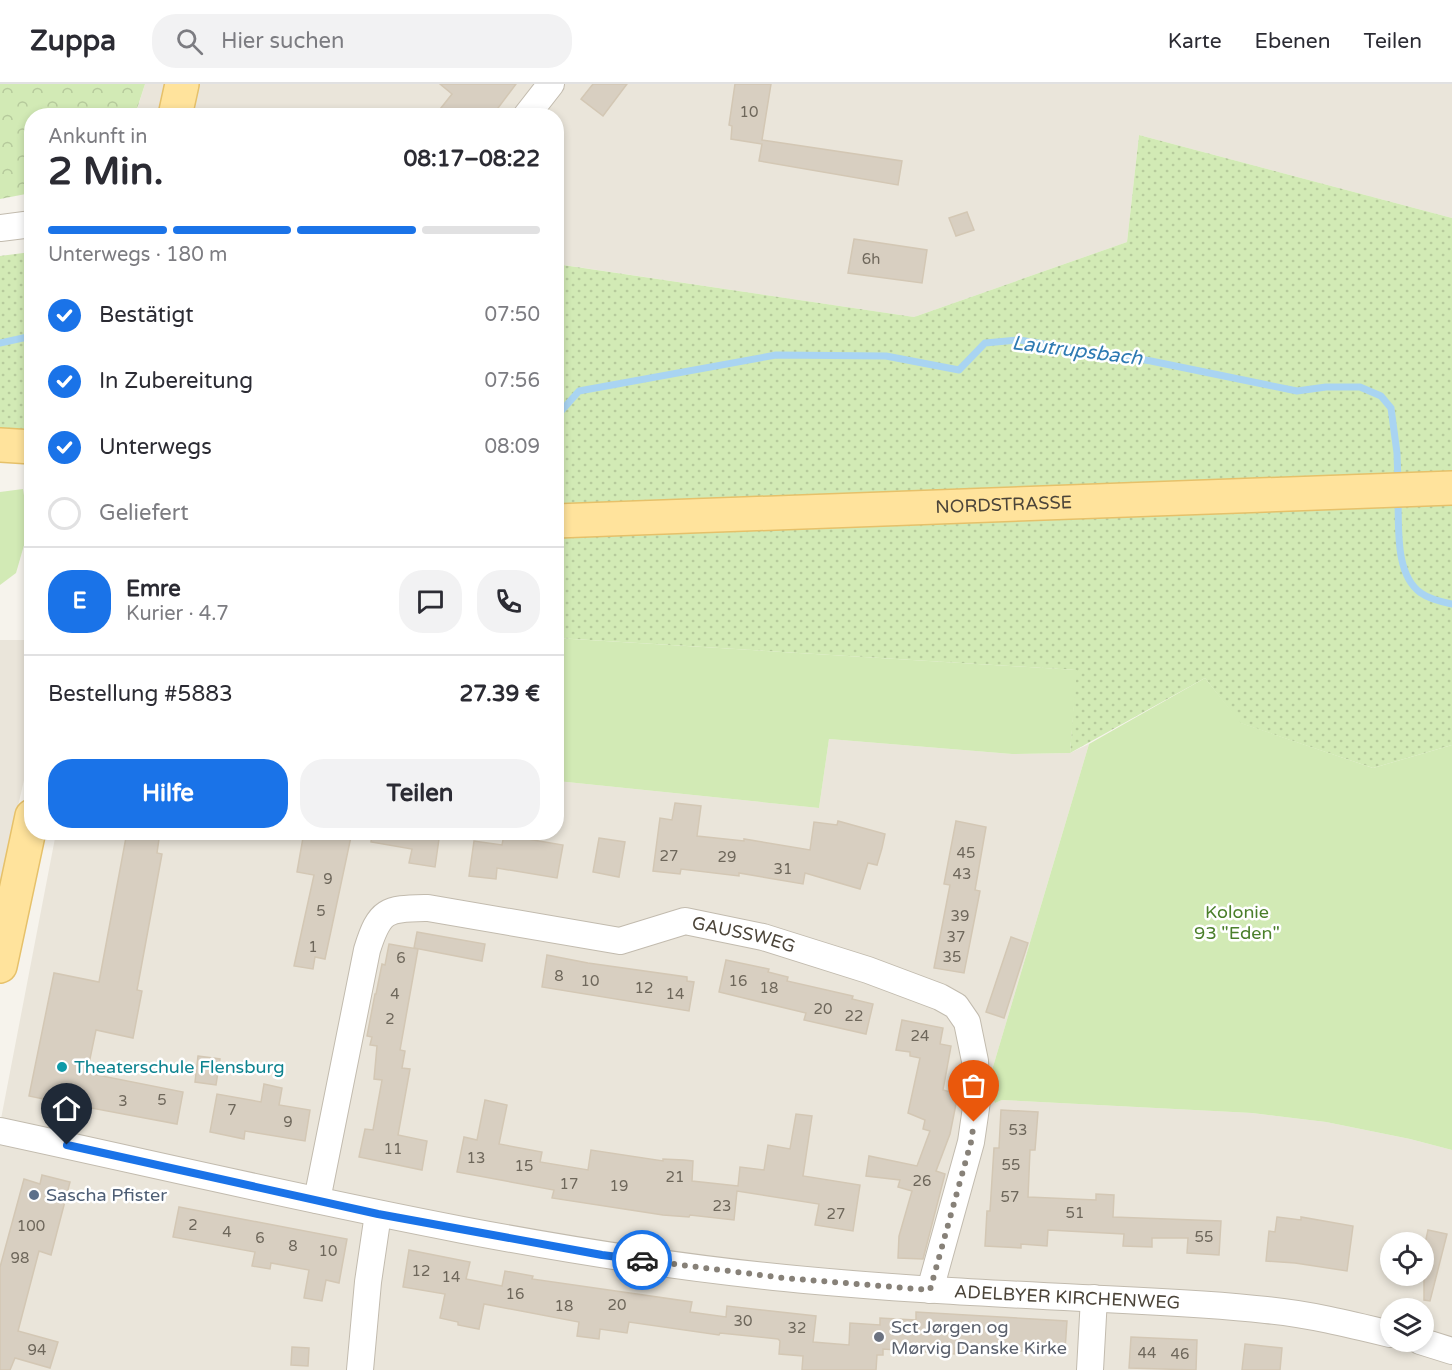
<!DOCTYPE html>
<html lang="de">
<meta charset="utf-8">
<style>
:root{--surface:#fff;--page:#f2f2f3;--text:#2b2b33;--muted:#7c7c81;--line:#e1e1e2;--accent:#1a73e8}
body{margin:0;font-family:"Varela Round",sans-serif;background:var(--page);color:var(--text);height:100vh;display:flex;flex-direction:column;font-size:22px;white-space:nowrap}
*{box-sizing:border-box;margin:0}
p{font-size:20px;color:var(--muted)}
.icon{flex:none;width:33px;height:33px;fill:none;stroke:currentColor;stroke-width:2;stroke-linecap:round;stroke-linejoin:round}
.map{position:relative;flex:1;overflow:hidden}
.sheet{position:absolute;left:24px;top:24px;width:540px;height:732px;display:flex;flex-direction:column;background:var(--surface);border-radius:24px;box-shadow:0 3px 9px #0003}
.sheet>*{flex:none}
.buttons{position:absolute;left:1380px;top:1148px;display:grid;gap:12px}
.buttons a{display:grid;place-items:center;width:54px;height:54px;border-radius:50%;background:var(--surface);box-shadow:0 3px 9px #0003;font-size:30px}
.pin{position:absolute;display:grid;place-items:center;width:51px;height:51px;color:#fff;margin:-62px -26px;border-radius:50% 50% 50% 0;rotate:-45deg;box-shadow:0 0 6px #0007}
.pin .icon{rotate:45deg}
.courier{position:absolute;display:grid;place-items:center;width:60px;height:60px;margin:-30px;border:4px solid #1a73e8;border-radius:50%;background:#fff;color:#222;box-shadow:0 2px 8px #0007}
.overview em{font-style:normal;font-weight:700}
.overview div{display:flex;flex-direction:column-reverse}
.overview{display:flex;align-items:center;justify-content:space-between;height:102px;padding:0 24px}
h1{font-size:39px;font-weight:700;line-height:45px}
.bar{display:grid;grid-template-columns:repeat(4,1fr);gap:9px 6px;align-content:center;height:72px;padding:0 24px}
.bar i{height:8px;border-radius:4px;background:var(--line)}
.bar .on{background:var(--accent)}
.bar p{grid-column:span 4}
.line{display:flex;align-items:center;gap:15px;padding:0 24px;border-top:2px solid var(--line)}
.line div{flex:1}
.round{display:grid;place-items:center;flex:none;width:63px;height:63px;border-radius:24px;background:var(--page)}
ol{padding:0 24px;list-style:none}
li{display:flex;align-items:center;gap:18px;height:66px}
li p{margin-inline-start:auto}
li .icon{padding:6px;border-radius:50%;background:var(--accent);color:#fff;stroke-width:4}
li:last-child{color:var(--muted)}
li i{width:33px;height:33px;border:3px solid var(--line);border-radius:50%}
.primary-button{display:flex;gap:12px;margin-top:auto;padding:12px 24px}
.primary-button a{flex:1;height:69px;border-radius:24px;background:var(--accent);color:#fff;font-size:24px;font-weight:700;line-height:69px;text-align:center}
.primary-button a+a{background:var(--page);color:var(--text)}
header{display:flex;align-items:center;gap:36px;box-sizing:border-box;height:84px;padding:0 30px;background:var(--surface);border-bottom:2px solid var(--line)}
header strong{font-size:28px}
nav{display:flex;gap:33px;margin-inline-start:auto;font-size:21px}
.search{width:420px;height:54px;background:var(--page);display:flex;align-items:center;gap:15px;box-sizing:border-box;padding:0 21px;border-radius:24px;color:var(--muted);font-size:22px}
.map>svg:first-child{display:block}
</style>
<header>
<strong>Zuppa</strong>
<div class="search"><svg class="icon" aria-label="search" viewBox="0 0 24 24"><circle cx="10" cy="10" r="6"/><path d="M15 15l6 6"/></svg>Hier suchen</div>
<nav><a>Karte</a><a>Ebenen</a><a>Teilen</a></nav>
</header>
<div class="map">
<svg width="1452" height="1286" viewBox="0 0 1452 1286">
<defs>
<pattern id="grass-dots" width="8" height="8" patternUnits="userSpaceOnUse" patternTransform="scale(1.5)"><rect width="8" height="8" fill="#d2eab5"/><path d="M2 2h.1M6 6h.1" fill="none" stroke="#b6ca9c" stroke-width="1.8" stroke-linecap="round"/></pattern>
<pattern id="park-crowns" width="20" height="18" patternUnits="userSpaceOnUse" patternTransform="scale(1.5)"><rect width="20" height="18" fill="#d2eab5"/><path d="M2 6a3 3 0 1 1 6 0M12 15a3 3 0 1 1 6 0" fill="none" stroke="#b6ca9c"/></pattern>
</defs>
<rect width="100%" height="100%" fill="#f6f3ec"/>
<!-- residential -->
<g fill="#eae5da" fill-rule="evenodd">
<polygon points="145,0 1452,0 1452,134 1139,51 1127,158 914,233 557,180 556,32 135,32"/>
<polygon points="0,556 32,556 31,666 0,800"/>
<path d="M829,655L1012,670L1070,669L1089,660L987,1003L995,1019L1002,1016L1252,1029L1326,1038L1410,1055L1452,1066V1286H0V1040L56,749L556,748L557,697L819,724ZM1390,1158H1424V1191H1390ZM1390,1224H1424V1257H1390Z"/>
</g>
<!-- grass -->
<g fill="url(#grass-dots)">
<polygon points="1139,51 1452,134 1452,661 1373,684 1240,639 1205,594 1070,669 1076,586 557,554 556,180 914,233 1127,158"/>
<polygon points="31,168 31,350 7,345 0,345 0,172"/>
</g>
<!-- park -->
<polygon fill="url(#park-crowns)" points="0,0 145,0 135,31 32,32 31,109 0,115"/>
<!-- garden -->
<g fill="#d2eab5">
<polygon points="23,405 29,444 16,489 0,501 0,408"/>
<polygon points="556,554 1077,586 1070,669 1012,670 829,655 819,724 557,697"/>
<polygon points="1205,594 1241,639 1373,684 1452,661 1452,1066 1410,1055 1326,1038 1252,1029 1002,1016 995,1019 987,1003 1089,660"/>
</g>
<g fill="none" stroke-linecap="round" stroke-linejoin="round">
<!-- stream -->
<g stroke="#a9d4f2" stroke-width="7">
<polyline points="0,259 32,252"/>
<polyline points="556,333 579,307 776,271 886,272 959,286 985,259 1019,256 1151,277 1297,307 1326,303 1360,303 1381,312 1391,324 1397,369 1398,399"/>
<path d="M1398,416C1399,444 1395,491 1421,509C1429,515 1442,518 1452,520"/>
</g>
</g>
<!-- building -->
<g fill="#d8cfc1" stroke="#d3c7b4" stroke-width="1.5">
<polygon points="440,0 516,0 492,32 451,32 441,24 452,10"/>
<polygon points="593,0 627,0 603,32 581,15"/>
<polygon points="735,0 771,0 762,56 902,77 898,101 759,77 762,60 731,55 732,42 729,41"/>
<polygon points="967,128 974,146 956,152 949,134"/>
<polygon points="854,155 927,166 922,199 848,189"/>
<polygon points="675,719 701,722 697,752 744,757 744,755 810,766 814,738 837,741 838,737 885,750 882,764 877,781 868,779 860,805 805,789 803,800 739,789 739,792 681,785 680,790 653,787 660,734 672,736"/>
<polygon points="956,737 986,743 975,806 980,807 964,889 934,884 950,801 944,800"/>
<polygon points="127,748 160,748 157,769 162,770 137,906 142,907 133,954 96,946 87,989 183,1008 177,1040 81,1022 78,1035 56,1031 58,1018 29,1012 54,889 99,898"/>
<polygon points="304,748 352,748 325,875 315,873 313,885 294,882 314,791 297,788"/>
<polygon points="372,748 440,748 435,783 409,779 412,765 371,758"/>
<polygon points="504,751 563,761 557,794 497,784 496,795 469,792 474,757 502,761"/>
<polygon points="599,754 625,758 619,793 593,788"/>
<polygon points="417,848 485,860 482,877 414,864"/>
<polygon points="1011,853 1028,859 1004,934 986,928"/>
<polygon points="389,860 418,865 400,966 405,967 402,984 410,985 398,1051 427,1057 422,1086 359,1073 365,1045 373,1046 382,996 374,995 377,962 370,961 372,953 367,952 375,910 376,910 382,880 385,881"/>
<polygon points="547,871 588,879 687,893 687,897 694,898 689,927 542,903"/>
<polygon points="726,876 769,885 768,888 788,893 787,897 853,912 852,915 873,920 866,950 804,936 806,929 719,908"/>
<polygon points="902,936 943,944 940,960 951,962 943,1006 958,1010 950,1050 936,1087 945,1090 923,1175 898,1174 899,1152 912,1107 898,1103 900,1096 866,1092 869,1072 917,1082 930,1047 923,1045 925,1036 908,1029 920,974 910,972 910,968 896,966"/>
<polygon points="198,972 220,975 216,1001 195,998"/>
<polygon points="264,1000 282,1004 279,1021 310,1026 305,1057 245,1047 244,1055 210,1048 217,1010 261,1018"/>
<polygon points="485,1016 507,1021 499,1060 542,1068 540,1078 588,1086 591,1066 663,1077 663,1075 684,1076 693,1077 692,1097 738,1102 740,1083 764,1086 768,1061 790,1065 796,1030 812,1032 803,1092 860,1101 853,1147 815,1141 819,1120 737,1107 734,1136 690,1131 689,1133 663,1131 552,1114 554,1106 457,1088 464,1053 477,1056"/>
<polygon points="1001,1026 1038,1028 1035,1066 1030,1066 1028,1113 1096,1116 1096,1110 1114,1111 1113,1133 1221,1137 1219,1171 1187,1169 1188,1154 1152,1154 1152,1163 1123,1162 1124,1150 1048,1146 1047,1162 1021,1160 1021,1164 985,1162 987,1127 990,1127 994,1064 999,1064"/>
<polygon points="42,1091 70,1098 51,1171 39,1167 18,1247 58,1258 50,1284 15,1274 10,1286 0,1286 0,1183 24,1095 40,1100"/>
<polygon points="179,1123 347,1155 339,1199 326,1196 322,1217 304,1214 309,1186 271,1179 270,1185 252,1182 255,1168 173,1153"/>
<polygon points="1277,1133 1301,1136 1301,1133 1353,1142 1347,1187 1295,1179 1266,1177 1269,1147 1275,1148"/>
<polygon points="1428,1146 1447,1150 1430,1217 1424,1216 1424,1164"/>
<polygon points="409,1166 470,1178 466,1195 502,1202 505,1187 533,1192 532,1195 692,1218 690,1228 726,1233 727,1222 816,1232 813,1258 849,1261 850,1239 880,1241 880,1234 916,1236 916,1228 1067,1237 1065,1266 1022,1263 1022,1267 955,1264 955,1270 883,1265 883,1271 877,1271 876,1286 802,1286 803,1272 779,1270 780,1257 778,1255 720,1249 719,1251 629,1238 627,1249 600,1245 599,1255 577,1252 579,1238 484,1220 479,1245 458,1241 458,1238 440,1234 445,1210 403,1203"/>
<polygon points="1131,1253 1197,1256 1196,1286 1129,1284"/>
<polygon points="1245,1260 1282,1264 1280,1286 1242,1286"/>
<polygon points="292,1263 309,1264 308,1282 291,1281"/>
</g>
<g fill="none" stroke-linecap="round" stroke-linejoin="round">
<!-- minor casing -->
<g stroke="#c2bbae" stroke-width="28">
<g id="minor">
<polyline points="526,32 551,0"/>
<polyline points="0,144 32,140"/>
<path id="s1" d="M0,1047C260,1103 520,1168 785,1194C884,1204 983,1209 1082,1214C1143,1217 1205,1219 1266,1226C1308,1230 1349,1240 1390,1250"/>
<path id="s2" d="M317,1116L367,866C380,824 387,825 428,824L620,857L685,837L763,853L868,886L940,913L956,922L967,938L975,977L977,1017L971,1058L930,1206"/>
<polyline points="1420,1257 1452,1267"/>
<polyline points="360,1286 368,1198 378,1130"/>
<polyline points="1090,1286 1094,1214"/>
</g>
</g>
<!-- major casing -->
<g stroke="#e6c16a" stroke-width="36">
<g id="major">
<polyline points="175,32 182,0"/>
<polyline points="0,361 32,363"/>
<path id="s3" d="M556,437L1452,404"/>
<polyline points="0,882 32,732"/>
</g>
</g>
<!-- minor -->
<use href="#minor" stroke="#fff" stroke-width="26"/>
<!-- major -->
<use href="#major" stroke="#ffe39c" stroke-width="33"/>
</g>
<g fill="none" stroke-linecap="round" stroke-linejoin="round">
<!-- done -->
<polyline stroke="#878178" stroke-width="6" stroke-dasharray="0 10.8" points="642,1176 784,1194 930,1206 971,1058 974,1038"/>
<!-- route -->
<polyline stroke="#1a73e8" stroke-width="8" points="67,1061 378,1130 602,1171 642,1176"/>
</g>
<!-- markers -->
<circle fill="#0f9aa8" stroke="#fff" stroke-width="2" cx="62" cy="983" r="6"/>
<circle fill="#5c6f8a" stroke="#fff" stroke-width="2" cx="34" cy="1111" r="6"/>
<circle fill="#6b7280" stroke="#fff" stroke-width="2" cx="879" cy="1253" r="6"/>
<g text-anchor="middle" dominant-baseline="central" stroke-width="5" stroke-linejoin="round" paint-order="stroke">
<!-- number labels -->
<g font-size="15" fill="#6e675b">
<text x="749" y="28">10</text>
<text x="871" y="175">6h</text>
<text x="966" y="769">45</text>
<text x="669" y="772">27</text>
<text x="727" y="773">29</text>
<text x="783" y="785">31</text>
<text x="962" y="790">43</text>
<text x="328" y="795">9</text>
<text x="321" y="827">5</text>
<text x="960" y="832">39</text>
<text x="956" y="853">37</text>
<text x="313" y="863">1</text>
<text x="952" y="873">35</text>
<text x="401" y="874">6</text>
<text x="559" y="892">8</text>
<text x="590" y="897">10</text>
<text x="738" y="897">16</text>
<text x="644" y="904">12</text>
<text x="769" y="904">18</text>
<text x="395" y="910">4</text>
<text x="675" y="910">14</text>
<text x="823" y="925">20</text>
<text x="854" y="932">22</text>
<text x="390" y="935">2</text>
<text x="920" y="952">24</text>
<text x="162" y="1016">5</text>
<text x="123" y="1017">3</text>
<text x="232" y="1026">7</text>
<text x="288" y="1038">9</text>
<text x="1018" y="1046">53</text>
<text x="393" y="1065">11</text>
<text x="476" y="1074">13</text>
<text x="1011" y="1081">55</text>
<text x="524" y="1082">15</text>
<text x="675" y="1093">21</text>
<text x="922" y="1097">26</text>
<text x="569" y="1100">17</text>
<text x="619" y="1102">19</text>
<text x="1010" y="1113">57</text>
<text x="722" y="1122">23</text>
<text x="1075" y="1129">51</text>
<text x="836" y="1130">27</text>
<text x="193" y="1141">2</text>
<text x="31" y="1142">100</text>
<text x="227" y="1148">4</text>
<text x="1204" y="1153">55</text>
<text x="260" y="1154">6</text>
<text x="293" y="1162">8</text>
<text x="328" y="1167">10</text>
<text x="20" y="1174">98</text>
<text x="421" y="1187">12</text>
<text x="451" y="1193">14</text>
<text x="515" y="1210">16</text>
<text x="617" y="1221">20</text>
<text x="564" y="1222">18</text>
<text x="743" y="1237">30</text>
<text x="797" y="1244">32</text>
<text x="37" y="1266">94</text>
<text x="1147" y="1269">44</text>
<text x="1180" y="1270">46</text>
</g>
<!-- street labels -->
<g font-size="18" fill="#4b4439" stroke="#fff">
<text stroke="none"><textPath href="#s3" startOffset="448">NORDSTRASSE</textPath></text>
<text stroke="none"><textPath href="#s2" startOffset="662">GAUSSWEG</textPath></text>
<text stroke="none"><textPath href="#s1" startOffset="1082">ADELBYER KIRCHENWEG</textPath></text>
</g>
<!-- park labels -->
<g font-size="18" fill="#4a7f2a" stroke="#fff">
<text x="1237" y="828">Kolonie<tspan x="1237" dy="21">93 "Eden"</tspan></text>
</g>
<!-- culture labels -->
<g font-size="18" fill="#0d838f" stroke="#fff" text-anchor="start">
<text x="74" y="983">Theaterschule Flensburg</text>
</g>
<!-- service labels -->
<g font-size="18" fill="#4e5e75" stroke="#fff" text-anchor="start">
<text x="46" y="1111">Sascha Pfister</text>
</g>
<!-- worship labels -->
<g font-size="18" fill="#5b616d" stroke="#fff" text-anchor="start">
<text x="891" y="1243">Sct Jørgen og<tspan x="891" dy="21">Mørvig Danske Kirke</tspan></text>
</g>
<!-- water labels -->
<g font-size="20" font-style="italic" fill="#2e7ab2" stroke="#fff">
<text transform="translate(1077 267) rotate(7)">Lautrupsbach</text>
</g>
</g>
</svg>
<div class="buttons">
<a><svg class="icon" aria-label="locate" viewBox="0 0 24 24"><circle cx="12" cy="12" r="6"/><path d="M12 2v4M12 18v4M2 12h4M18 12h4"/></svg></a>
<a><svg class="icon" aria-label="layers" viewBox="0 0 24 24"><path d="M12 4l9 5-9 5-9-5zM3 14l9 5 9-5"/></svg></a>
</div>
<div class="pin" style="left:974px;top:1038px;background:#ea580c"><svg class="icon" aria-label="bag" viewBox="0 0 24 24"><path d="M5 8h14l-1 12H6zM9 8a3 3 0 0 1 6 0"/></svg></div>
<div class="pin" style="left:67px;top:1061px;background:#1f2937"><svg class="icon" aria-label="home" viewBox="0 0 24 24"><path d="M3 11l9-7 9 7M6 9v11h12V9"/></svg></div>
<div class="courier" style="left:642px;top:1176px"><svg class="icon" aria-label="car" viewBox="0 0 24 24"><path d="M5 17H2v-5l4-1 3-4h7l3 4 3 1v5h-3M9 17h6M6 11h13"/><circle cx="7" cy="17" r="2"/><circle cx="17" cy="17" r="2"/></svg></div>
<section class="sheet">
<div class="overview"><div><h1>2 Min.</h1><p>Ankunft in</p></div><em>08:17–08:22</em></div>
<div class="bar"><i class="on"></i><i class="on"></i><i class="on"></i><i></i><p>Unterwegs · 180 m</p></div>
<ol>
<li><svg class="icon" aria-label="check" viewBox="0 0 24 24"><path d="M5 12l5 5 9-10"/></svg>Bestätigt<p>07:50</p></li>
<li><svg class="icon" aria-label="check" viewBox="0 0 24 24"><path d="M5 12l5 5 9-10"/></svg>In Zubereitung<p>07:56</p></li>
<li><svg class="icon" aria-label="check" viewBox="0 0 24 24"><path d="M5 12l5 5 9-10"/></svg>Unterwegs<p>08:09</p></li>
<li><i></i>Geliefert</li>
</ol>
<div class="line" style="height:108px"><b class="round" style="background:var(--accent);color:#fff">E</b><div><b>Emre</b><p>Kurier · 4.7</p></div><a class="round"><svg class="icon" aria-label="chat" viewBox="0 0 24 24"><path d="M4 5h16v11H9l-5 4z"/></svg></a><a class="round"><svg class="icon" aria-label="phone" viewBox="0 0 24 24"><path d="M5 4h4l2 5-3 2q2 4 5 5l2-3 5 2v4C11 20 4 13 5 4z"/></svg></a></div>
<div class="line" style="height:78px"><div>Bestellung #5883</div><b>27.39 €</b></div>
<div class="primary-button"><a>Hilfe</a><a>Teilen</a></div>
</section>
</div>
